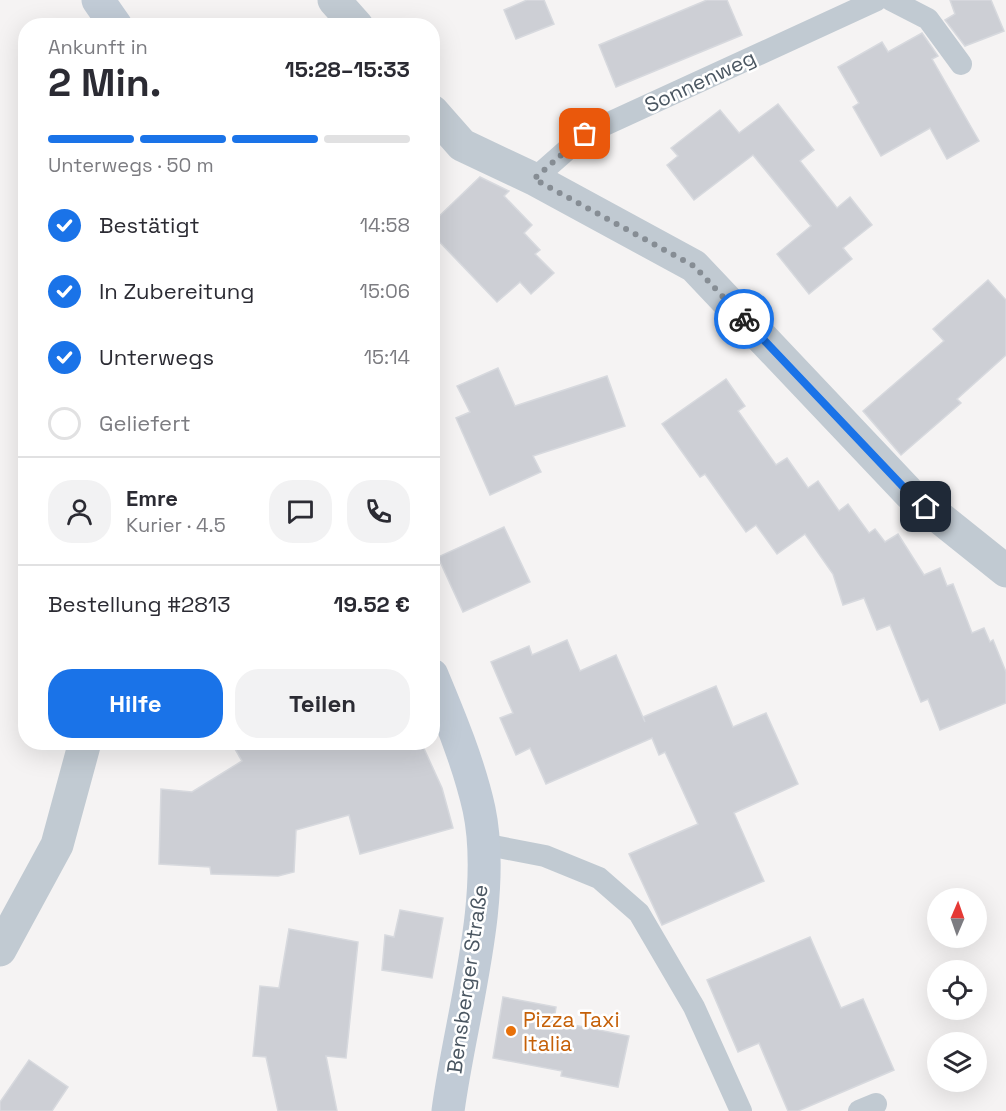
<!DOCTYPE html>
<html lang="de">
<meta charset="utf-8">
<style>
:root{--surface:#fff;--page:#f2f2f3;--text:#2b2b33;--muted:#7c7c81;--line:#e1e1e2;--accent:#1a73e8}
body{margin:0;font-family:"Space Grotesk",sans-serif;background:var(--page);color:var(--text);height:100vh;display:flex;flex-direction:column;font-size:22px;white-space:nowrap}
*{box-sizing:border-box;margin:0}
p{font-size:20px;color:var(--muted)}
.icon{flex:none;width:33px;height:33px;fill:none;stroke:currentColor;stroke-width:2;stroke-linecap:round;stroke-linejoin:round}
.map{position:relative;flex:1;overflow:hidden}
.panel{position:absolute;left:18px;top:18px;width:422px;height:732px;display:flex;flex-direction:column;background:var(--surface);border-radius:24px;box-shadow:0 6px 24px #0002}
.panel>*{flex:none}
.needle{width:39px;rotate:2deg}
.tools{position:absolute;left:927px;top:888px;display:grid;gap:12px}
.tools a{display:grid;place-items:center;width:60px;height:60px;border-radius:50%;background:var(--surface);box-shadow:0 6px 24px #0002;font-size:30px}
.pin{position:absolute;display:grid;place-items:center;width:51px;height:51px;color:#fff;margin:-26px;border-radius:12px;box-shadow:0 3px 9px #0006}
.courier{position:absolute;display:grid;place-items:center;width:60px;height:60px;margin:-30px;border:4px solid #1a73e8;border-radius:50%;background:#fff;color:#222;box-shadow:0 2px 8px #0007}
.headline em{font-style:normal;font-weight:800}
.headline div{display:flex;flex-direction:column-reverse}
.headline{display:flex;align-items:center;justify-content:space-between;height:102px;padding:0 30px}
h1{font-size:39px;font-weight:800;line-height:45px}
.bar{display:grid;grid-template-columns:repeat(4,1fr);gap:9px 6px;align-content:center;height:72px;padding:0 30px}
.bar i{height:8px;border-radius:4px;background:var(--line)}
.bar .on{background:var(--accent)}
.bar p{grid-column:span 4}
.line{display:flex;align-items:center;gap:15px;padding:0 30px;border-top:2px solid var(--line)}
.line div{flex:1}
.round{display:grid;place-items:center;flex:none;width:63px;height:63px;border-radius:24px;background:var(--page)}
ol{padding:0 30px;list-style:none}
li{display:flex;align-items:center;gap:18px;height:66px}
li p{margin-inline-start:auto}
li .icon{padding:6px;border-radius:50%;background:var(--accent);color:#fff;stroke-width:4}
li:last-child{color:var(--muted)}
li i{width:33px;height:33px;border:3px solid var(--line);border-radius:50%}
.button{display:flex;gap:12px;margin-top:auto;padding:12px 30px}
.button a{flex:1;height:69px;border-radius:24px;background:var(--accent);color:#fff;font-size:24px;font-weight:800;line-height:69px;text-align:center}
.button a+a{background:var(--page);color:var(--text)}
.map>svg:first-child{display:block}
</style>
<div class="map">
<svg width="1006" height="1111" viewBox="0 0 1006 1111">
<rect width="100%" height="100%" fill="#f5f3f3"/>
<!-- building -->
<g fill="#cdcfd5" stroke="#d7d9de" stroke-width="1.5">
<polygon points="527,0 544,0 554,24 516,39 504,10"/>
<polygon points="707,0 727,0 742,35 616,87 599,45"/>
<polygon points="950,0 991,0 1004,31 965,46 945,20 955,14"/>
<polygon points="922,33 938,56 932,59 979,141 947,159 930,128 881,156 853,107 859,103 838,67 882,42 888,52"/>
<polygon points="778,104 814,150 800,161 837,208 850,197 872,225 843,248 852,259 809,294 777,254 811,226 753,155 694,200 667,165 678,156 671,148 720,110 739,133"/>
<polygon points="480,177 509,191 504,196 532,225 524,233 540,250 535,254 554,273 531,294 520,282 497,302 432,234 432,223"/>
<polygon points="988,280 1006,300 1006,355 957,399 961,403 901,455 863,411 944,341 933,329"/>
<polygon points="498,368 515,406 607,376 625,426 533,456 541,472 490,495 456,418 470,412 457,386"/>
<polygon points="726,379 745,406 738,411 776,465 787,458 808,488 818,481 839,511 848,504 869,533 875,529 885,542 898,534 924,575 940,568 947,586 953,584 972,633 984,628 990,642 993,640 1006,672 1006,703 940,730 928,699 921,702 890,625 877,630 864,598 843,605 833,574 805,534 777,554 756,525 746,532 705,474 700,477 662,424"/>
<polygon points="504,527 530,582 463,612 438,557"/>
<polygon points="567,640 580,671 616,655 645,722 643,717 716,686 733,727 766,713 798,784 734,813 764,881 662,925 629,854 698,824 665,752 659,755 652,738 546,784 530,748 516,755 500,718 513,713 491,662 529,646 532,655"/>
<polygon points="231,742 421,742 442,788 453,828 360,854 349,815 296,830 294,872 278,876 211,874 210,867 159,864 161,789 192,792 242,761"/>
<polygon points="400,910 443,918 432,978 382,970 385,935 394,937"/>
<polygon points="289,929 358,942 346,1058 326,1056 337,1111 278,1111 266,1057 253,1056 260,986 279,988"/>
<polygon points="810,937 841,1008 863,999 894,1070 798,1111 788,1111 759,1043 738,1052 707,980"/>
<polygon points="503,997 556,1007 554,1021 629,1036 618,1087 561,1076 562,1071 493,1058"/>
<polygon points="29,1060 68,1087 52,1111 0,1111 0,1102"/>
</g>
<g fill="none" stroke-linecap="round" stroke-linejoin="round">
<!-- lane -->
<g stroke="#c1cad2" stroke-width="22">
<polyline points="891,0 928,19 961,64"/>
<polyline points="534,179 585,134 877,0"/>
<polyline points="483,844 545,856 599,878 639,913 694,1007 741,1111"/>
<polyline points="859,1111 876,1104"/>
</g>
<!-- street -->
<g stroke="#c1cad2" stroke-width="33">
<polyline points="334,0 357,26"/>
<polyline points="432,111 462,145 534,179 694,266 910,494 1006,571"/>
<polyline points="0,950 57,845 85,742"/>
</g>
<!-- secondary -->
<g stroke="#c1cbd6" stroke-width="33">
<polyline points="98,0 116,26"/>
<path d="M432,675C450,718 469,764 479,809C498,899 460,1019 448,1111"/>
</g>
</g>
<g fill="none" stroke-linecap="round" stroke-linejoin="round">
<!-- done -->
<polyline stroke="#868d94" stroke-width="6" stroke-dasharray="0 10.8" points="585,134 534,179 694,266 744,319"/>
<!-- route -->
<polyline stroke="#1a73e8" stroke-width="8" points="744,319 910,494 926,507"/>
</g>
<!-- markers -->
<circle fill="#e8710a" stroke="#fff" stroke-width="2" cx="511" cy="1031" r="6"/>
<g text-anchor="middle" dominant-baseline="central" stroke-width="5" stroke-linejoin="round" paint-order="stroke">
<!-- street labels -->
<g font-size="21" fill="#4a5661" stroke="#fff">
<text transform="translate(700 81) rotate(-25)">Sonnenweg</text>
<text transform="translate(467 979) rotate(-82)">Bensberger Straße</text>
</g>
<!-- food labels -->
<g font-size="21" fill="#c56008" stroke="#fff" text-anchor="start">
<text x="523" y="1019">Pizza Taxi<tspan x="523" dy="24">Italia</tspan></text>
</g>
</g>
</svg>
<div class="tools">
<a><svg class="needle" viewBox="-14 -14 28 28"><path d="M0-13l5 13h-10z" fill="#e53935"/><path d="M0 13l5-13h-10z" fill="#7c7c81"/></svg></a>
<a><svg class="icon" aria-label="locate" viewBox="0 0 24 24"><circle cx="12" cy="12" r="6"/><path d="M12 2v4M12 18v4M2 12h4M18 12h4"/></svg></a>
<a><svg class="icon" aria-label="layers" viewBox="0 0 24 24"><path d="M12 4l9 5-9 5-9-5zM3 14l9 5 9-5"/></svg></a>
</div>
<div class="pin" style="left:585px;top:134px;background:#ea580c"><svg class="icon" aria-label="bag" viewBox="0 0 24 24"><path d="M5 8h14l-1 12H6zM9 8a3 3 0 0 1 6 0"/></svg></div>
<div class="pin" style="left:926px;top:507px;background:#1f2937"><svg class="icon" aria-label="home" viewBox="0 0 24 24"><path d="M3 11l9-7 9 7M6 9v11h12V9"/></svg></div>
<div class="courier" style="left:744px;top:319px"><svg class="icon" aria-label="bike" viewBox="0 0 24 24"><circle cx="6" cy="16" r="4"/><circle cx="18" cy="16" r="4"/><path d="M6 16l4-8h5l3 8M10 8l3 8H6M13 5h3"/></svg></div>
<section class="panel">
<div class="headline"><div><h1>2 Min.</h1><p>Ankunft in</p></div><em>15:28–15:33</em></div>
<div class="bar"><i class="on"></i><i class="on"></i><i class="on"></i><i></i><p>Unterwegs · 50 m</p></div>
<ol>
<li><svg class="icon" aria-label="check" viewBox="0 0 24 24"><path d="M5 12l5 5 9-10"/></svg>Bestätigt<p>14:58</p></li>
<li><svg class="icon" aria-label="check" viewBox="0 0 24 24"><path d="M5 12l5 5 9-10"/></svg>In Zubereitung<p>15:06</p></li>
<li><svg class="icon" aria-label="check" viewBox="0 0 24 24"><path d="M5 12l5 5 9-10"/></svg>Unterwegs<p>15:14</p></li>
<li><i></i>Geliefert</li>
</ol>
<div class="line" style="height:108px"><a class="round"><svg class="icon" aria-label="person" viewBox="0 0 24 24"><circle cx="12" cy="8" r="4"/><path d="M4 21q1-7 8-7t8 7"/></svg></a><div><b>Emre</b><p>Kurier · 4.5</p></div><a class="round"><svg class="icon" aria-label="chat" viewBox="0 0 24 24"><path d="M4 5h16v11H9l-5 4z"/></svg></a><a class="round"><svg class="icon" aria-label="phone" viewBox="0 0 24 24"><path d="M5 4h4l2 5-3 2q2 4 5 5l2-3 5 2v4C11 20 4 13 5 4z"/></svg></a></div>
<div class="line" style="height:78px"><div>Bestellung #2813</div><b>19.52 €</b></div>
<div class="button"><a>Hilfe</a><a>Teilen</a></div>
</section>
</div>
